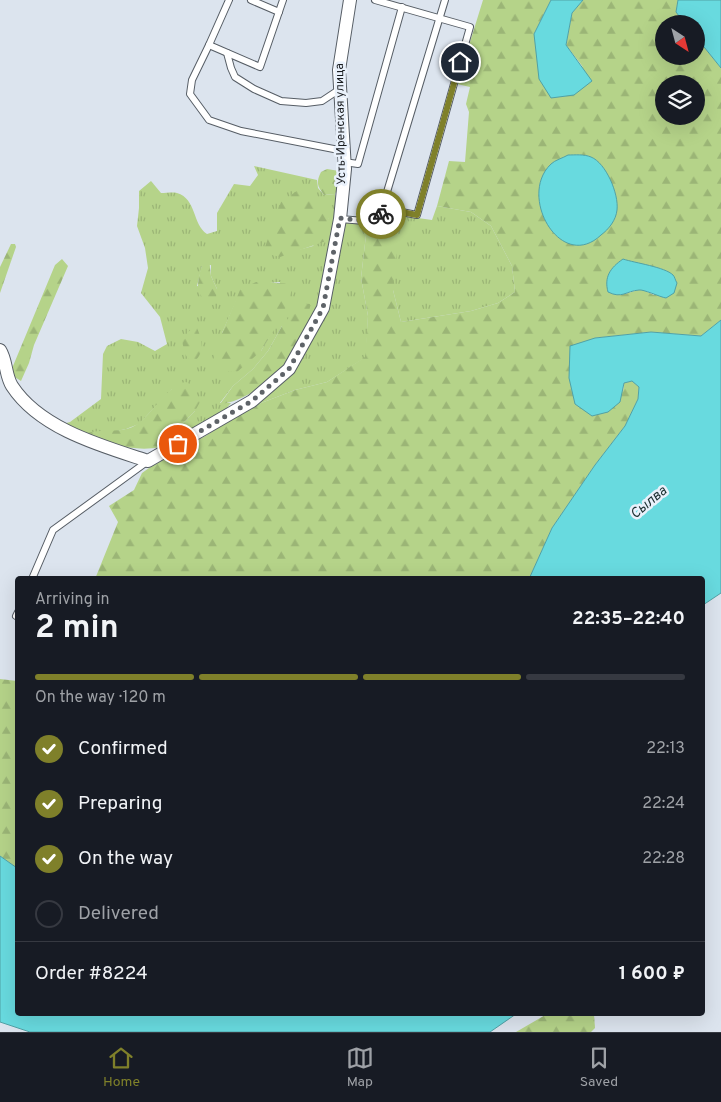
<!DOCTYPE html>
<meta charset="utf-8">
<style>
:root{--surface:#171b24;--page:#20242c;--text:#f1f3f6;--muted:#9ea1a6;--line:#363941;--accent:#7f802a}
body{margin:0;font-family:Overpass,sans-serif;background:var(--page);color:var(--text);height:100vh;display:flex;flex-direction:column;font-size:19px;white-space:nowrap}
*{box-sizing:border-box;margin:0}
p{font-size:16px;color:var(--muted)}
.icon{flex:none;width:28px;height:28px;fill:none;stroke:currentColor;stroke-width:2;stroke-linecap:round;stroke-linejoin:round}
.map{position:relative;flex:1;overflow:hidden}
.panel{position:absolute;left:15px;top:576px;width:690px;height:440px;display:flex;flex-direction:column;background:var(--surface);border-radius:5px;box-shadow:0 5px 20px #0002}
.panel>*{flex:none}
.needle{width:32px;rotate:144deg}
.buttons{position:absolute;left:655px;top:15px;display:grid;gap:10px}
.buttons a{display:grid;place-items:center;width:50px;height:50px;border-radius:50%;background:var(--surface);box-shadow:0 5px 20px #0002;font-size:25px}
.pin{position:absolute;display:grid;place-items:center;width:42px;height:42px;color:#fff;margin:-21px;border:2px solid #fff;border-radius:50%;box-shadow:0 1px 5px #0007}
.courier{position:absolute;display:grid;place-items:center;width:50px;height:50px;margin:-25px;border:4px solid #7f802a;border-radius:50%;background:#fff;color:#222;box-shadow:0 1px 6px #0007}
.headline em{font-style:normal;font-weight:700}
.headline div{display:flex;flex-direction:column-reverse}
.headline{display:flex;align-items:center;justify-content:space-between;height:85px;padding:0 20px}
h1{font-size:32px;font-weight:700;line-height:38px}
.bar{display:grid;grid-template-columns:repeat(4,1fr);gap:8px 5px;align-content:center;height:60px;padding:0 20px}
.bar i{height:6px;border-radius:4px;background:var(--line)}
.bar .selected{background:var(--accent)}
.bar p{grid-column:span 4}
.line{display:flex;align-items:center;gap:12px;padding:0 20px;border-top:1px solid var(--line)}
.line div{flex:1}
ol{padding:0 20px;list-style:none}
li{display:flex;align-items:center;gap:15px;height:55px}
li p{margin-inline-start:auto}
li .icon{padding:5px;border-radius:50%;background:var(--accent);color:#fff;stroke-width:4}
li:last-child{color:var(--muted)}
li i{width:28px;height:28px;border:2px solid var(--line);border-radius:50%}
.tab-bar{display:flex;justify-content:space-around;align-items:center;height:70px;border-top:1px solid var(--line);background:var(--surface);font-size:14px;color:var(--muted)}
.tab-bar a{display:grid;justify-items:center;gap:2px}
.tab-bar .selected{color:var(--accent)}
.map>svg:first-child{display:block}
</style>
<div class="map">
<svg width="721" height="1032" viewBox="0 0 721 1032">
<defs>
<pattern id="grass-tufts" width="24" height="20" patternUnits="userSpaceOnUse" patternTransform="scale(1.25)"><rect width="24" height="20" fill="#b5d389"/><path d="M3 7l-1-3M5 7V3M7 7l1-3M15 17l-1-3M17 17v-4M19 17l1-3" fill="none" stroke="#9bb576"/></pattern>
<pattern id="forest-firs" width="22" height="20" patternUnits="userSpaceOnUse" patternTransform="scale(1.25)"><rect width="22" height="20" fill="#b5d389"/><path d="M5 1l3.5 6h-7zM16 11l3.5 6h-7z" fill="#9bb576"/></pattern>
</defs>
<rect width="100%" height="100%" fill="#dce4ee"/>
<!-- grass -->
<g fill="url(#grass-tufts)" fill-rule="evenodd">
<path d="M254,166L317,180L318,188L324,195L335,194L338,220L319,304L305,331L282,326L268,351L253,369L233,386L220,403H231L226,409L160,447L195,411L172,389L139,424L126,429L112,432L87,433L63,424L70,422L101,399L103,354L107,346L121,339L138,342L155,351L167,344L160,317L141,293L148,268L145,248L137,226L139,208V191L151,181L161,193C166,193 173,192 177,193C197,199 192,224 207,234L217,231V213L234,184L250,186L258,175ZM329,218L313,246L298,250ZM211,265V276L217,289L197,286L202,266ZM280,282L270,335L261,351L222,333L241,290L270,283Z"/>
<polygon points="437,206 471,212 491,226 512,266 515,292 498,303 471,311 401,322 393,290 393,279 366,235 361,278 368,316 366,357 327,382 295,390 248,408 290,373 310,344 329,301 345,222 363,224 390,214 432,220"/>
</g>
<!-- forest -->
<g fill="url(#forest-firs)" fill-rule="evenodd">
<path d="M483,0H551L534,34L583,67L566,45L572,13L583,0H678L676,12L685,24H664V56H696V37L721,68V320L701,336L651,332L595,338L623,392L624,383L632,381L639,387L638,399L625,426L595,465L552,528L529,579H95L118,522L109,506L134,490L142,473L149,468L207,435L248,408L295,390L327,382L365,357L368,316L361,278L366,235L388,231L398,243L393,290L401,322L471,311L498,303L515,292L512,266L491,226L471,212L437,206L449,161L465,162L469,112L466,104L470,87L457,84ZM664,84H696V116H664ZM644,266L662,269L654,295L641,289L625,294Z"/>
<path d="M327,169L339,171V186L335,194L324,195C317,186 316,182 321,172Z"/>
<path d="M301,188L324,202C329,216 332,227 326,241L280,257L272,255L265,247L281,202Z"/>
<polygon points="11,244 15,244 16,247 0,293 0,267"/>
<path d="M209,258L211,276L217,289L216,299L208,303C196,292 197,287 200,272C202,266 203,262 209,258Z"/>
<polygon points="62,259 68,266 34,345 29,363 21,381 13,376 13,366 55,265"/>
<polygon points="256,282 294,284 283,315 261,351 237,372 223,371 213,360 222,333 240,290"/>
<path d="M301,303L310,304C308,313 308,323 305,331C295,362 252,402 220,404L233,386L253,369L268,351L282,326Z"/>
<path d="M193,328H197C203,342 205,353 192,364L185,354L182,341L188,332Z"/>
<path d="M186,382L193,386L200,402L195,411L160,447C138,452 106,445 87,433C105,428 125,435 140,422C153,412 170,383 186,382Z"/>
<polygon points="0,679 17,681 17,868 0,856"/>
<polygon points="547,1014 594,1014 595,1028 591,1032 516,1032"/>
</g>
<!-- water -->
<g fill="#68dadf" stroke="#51a1a6">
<polygon points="551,0 583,0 572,13 566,45 592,81 574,95 551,98 539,79 534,34"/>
<polygon points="678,0 721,0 721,68 696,37 696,24 685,24 676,12"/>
<path d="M568,155C575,155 584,154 591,157C606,163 619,194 617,210C616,220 609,229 601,235C561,273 517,196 551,164C555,160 563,158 568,155Z"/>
<path d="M623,259C635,263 665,267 673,275C675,277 675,280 677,283L674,293L666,298C660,297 643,289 639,290C626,291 622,299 608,292C604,277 610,268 623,259Z"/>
<polygon points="721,320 721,593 703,605 702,579 529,579 552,528 595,465 625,426 638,399 639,387 632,381 624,383 620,402 608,412 592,416 575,404 569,378 570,346 595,338 651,332 701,336"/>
<polygon points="0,856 17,868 18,1014 516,1014 490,1032 30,1032 0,1022"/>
</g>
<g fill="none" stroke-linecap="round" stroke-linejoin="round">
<!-- service casing -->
<g stroke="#565d65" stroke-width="8">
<g id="service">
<polyline points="229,0 209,45 260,67 283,0"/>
<polyline points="251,0 279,12"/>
<polyline points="209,45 192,80 190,94 209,120 241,131 344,151"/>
<polyline points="227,53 231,68 235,77 254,89 281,101 306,103 322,101 340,89"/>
<polyline points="344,162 358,164 402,7"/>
<polyline points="380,215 445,0"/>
<polyline points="340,219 365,221 391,210 417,215 470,27 375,0"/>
<polyline points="32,579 53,530 148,461"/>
<polyline points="18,612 16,616 18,617"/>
</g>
</g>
<!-- minor casing -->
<g stroke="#565d65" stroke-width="14">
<path id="minor" d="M0,350C7,361 5,375 12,386C40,429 102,446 148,461L252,401L289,369L323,308L340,219L345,169L339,70L350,0"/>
</g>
<!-- service -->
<use href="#service" stroke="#fff" stroke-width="6"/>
<!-- minor -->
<use href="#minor" stroke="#fff" stroke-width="12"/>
</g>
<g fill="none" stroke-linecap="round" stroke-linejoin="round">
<!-- done -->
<polyline stroke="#5e6368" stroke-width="5" stroke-dasharray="0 9" points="178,444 252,401 289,369 323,308 340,218 365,221 381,214"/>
<!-- route -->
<polyline stroke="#7f802a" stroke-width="6" points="381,214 391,210 417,215 460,62"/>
</g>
<g text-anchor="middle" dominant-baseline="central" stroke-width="5" stroke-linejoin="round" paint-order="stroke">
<!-- street labels -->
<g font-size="12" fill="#1a1d20" stroke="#e9f1fb">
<text transform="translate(341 124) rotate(-91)">Усть-Иренская улица</text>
</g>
<!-- water labels -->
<g font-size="14" font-style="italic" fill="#1a2e2f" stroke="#e9f1fb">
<text transform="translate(649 503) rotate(-40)">Сылва</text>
</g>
</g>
</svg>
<div class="buttons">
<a><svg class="needle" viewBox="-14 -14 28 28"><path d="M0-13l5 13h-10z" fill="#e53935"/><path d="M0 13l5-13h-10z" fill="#9ea1a6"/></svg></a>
<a><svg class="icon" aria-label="layers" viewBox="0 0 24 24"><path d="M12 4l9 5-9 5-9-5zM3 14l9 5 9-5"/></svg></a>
</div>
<div class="pin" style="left:178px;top:444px;background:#ea580c"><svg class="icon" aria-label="bag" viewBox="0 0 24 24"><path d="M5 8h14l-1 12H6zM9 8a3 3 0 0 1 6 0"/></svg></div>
<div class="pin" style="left:460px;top:62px;background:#1f2937"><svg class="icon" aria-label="home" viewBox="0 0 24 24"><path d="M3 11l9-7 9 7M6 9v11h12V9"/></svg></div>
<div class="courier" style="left:381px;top:214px"><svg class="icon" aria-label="bike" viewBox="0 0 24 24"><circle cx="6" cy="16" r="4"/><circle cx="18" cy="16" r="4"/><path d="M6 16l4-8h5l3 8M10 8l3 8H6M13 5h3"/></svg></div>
<section class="panel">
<div class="headline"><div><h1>2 min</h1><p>Arriving in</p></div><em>22:35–22:40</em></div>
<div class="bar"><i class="selected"></i><i class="selected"></i><i class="selected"></i><i></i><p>On the way · 120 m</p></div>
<ol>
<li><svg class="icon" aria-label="check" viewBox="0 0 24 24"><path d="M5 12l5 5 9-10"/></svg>Confirmed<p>22:13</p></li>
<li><svg class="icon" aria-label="check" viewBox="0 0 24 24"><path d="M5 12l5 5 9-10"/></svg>Preparing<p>22:24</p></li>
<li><svg class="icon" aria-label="check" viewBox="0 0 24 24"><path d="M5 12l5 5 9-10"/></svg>On the way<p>22:28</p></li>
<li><i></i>Delivered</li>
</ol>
<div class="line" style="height:65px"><div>Order #8224</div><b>1 600 ₽</b></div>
</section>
</div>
<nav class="tab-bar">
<a class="selected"><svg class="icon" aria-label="home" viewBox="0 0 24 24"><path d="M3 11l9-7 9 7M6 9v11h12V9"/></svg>Home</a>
<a><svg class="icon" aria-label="map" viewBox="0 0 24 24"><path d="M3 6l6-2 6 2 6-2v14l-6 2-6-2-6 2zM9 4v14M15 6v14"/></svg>Map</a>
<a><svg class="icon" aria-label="saved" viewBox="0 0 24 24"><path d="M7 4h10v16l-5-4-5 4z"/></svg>Saved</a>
</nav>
